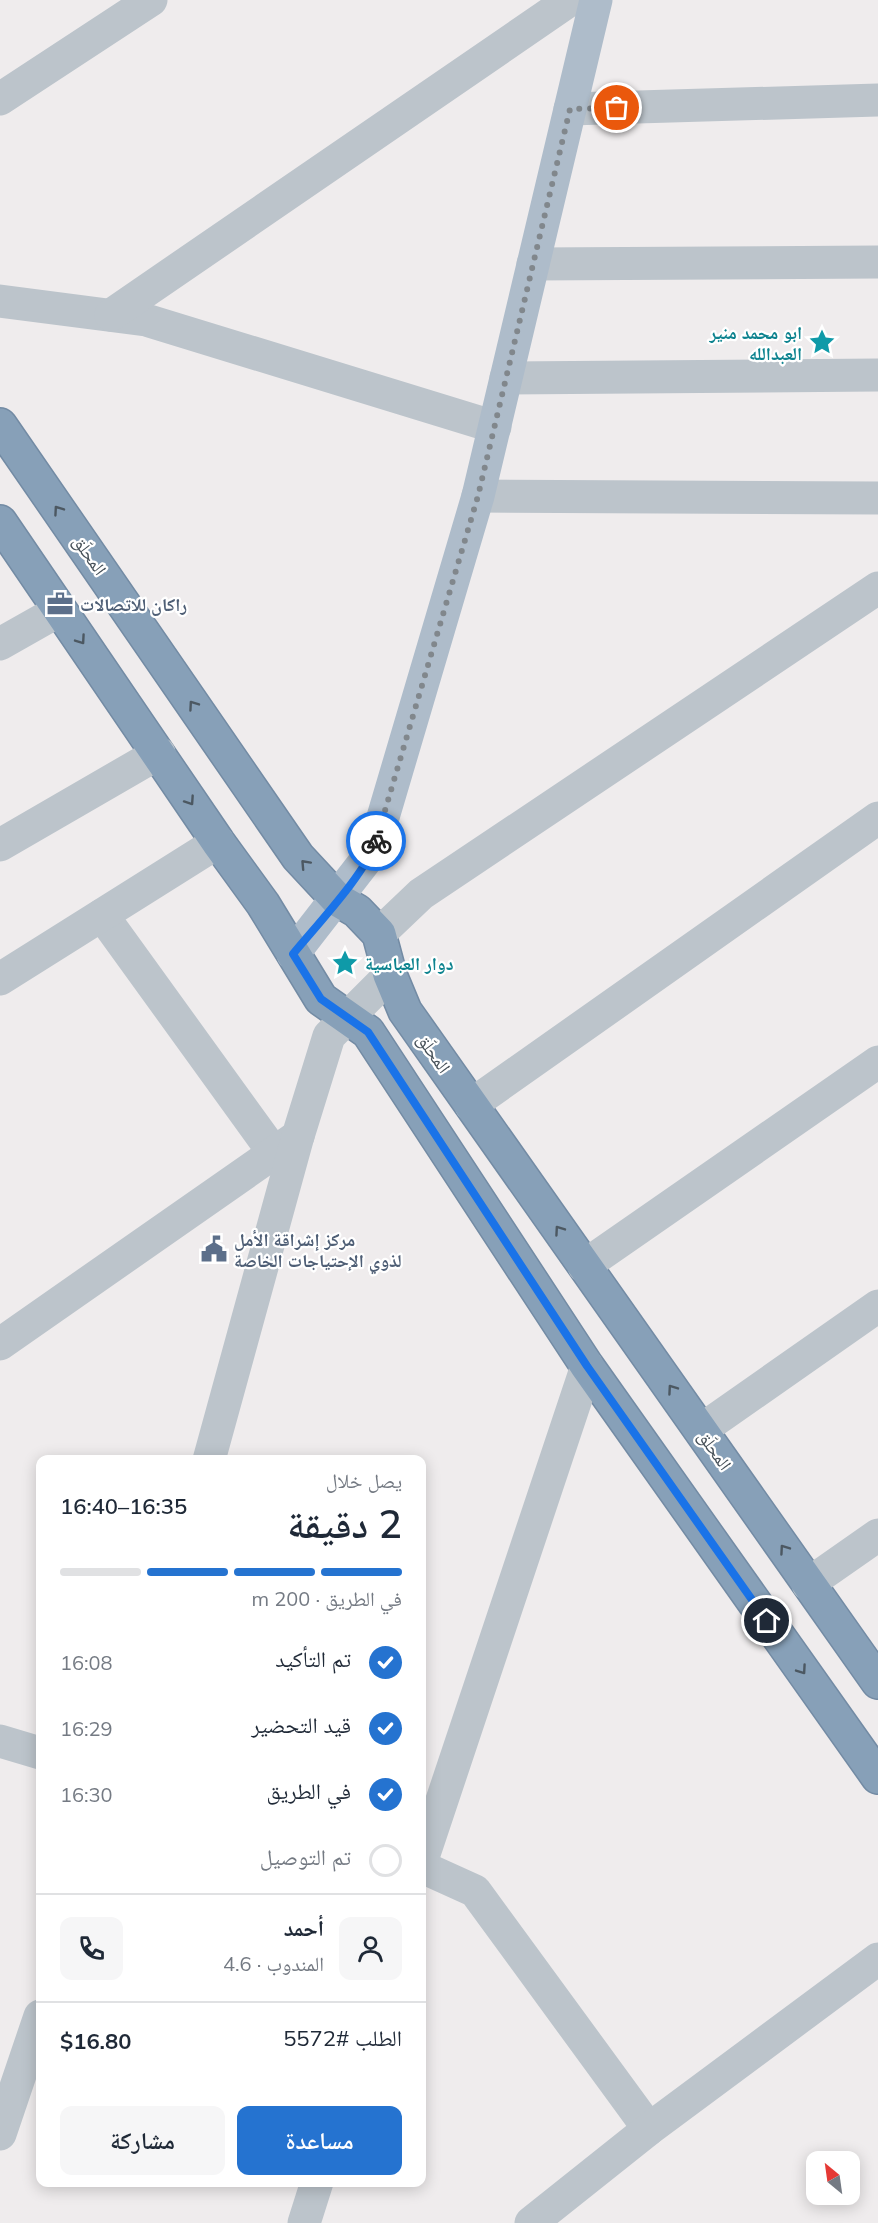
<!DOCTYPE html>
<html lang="ar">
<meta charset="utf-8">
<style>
:root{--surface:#fff;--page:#f6f6f7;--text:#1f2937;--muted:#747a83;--line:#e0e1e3;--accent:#2573d0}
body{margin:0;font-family:Mulish,"Noto Naskh Arabic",sans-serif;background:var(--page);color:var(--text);direction:rtl;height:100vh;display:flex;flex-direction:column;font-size:22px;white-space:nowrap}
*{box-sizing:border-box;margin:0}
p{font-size:20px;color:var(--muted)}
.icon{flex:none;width:33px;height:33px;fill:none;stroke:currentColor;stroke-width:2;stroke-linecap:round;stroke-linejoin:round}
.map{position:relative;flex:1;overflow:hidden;direction:ltr}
.sheet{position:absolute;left:36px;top:1455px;width:390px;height:732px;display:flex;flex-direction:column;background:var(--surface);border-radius:12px;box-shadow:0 3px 15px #0003;direction:rtl}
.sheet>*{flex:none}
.needle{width:39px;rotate:331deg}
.buttons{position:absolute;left:806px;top:2151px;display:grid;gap:12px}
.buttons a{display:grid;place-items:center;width:54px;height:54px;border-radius:12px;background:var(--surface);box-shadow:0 3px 15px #0003;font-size:30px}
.pin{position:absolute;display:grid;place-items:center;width:51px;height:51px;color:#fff;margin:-26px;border:3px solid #fff;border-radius:50%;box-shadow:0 2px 6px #0007}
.courier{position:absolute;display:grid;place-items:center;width:60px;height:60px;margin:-30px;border:4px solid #1a73e8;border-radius:50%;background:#fff;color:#222;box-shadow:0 2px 8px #0007}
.overview em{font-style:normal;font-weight:600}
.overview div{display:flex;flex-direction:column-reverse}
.overview{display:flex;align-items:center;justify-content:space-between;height:102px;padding:0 24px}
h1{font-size:39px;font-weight:600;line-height:45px}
.bar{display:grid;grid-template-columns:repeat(4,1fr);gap:9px 6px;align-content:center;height:72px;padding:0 24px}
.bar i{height:8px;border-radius:4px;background:var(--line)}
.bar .selected{background:var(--accent)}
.bar p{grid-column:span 4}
.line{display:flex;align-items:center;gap:15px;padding:0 24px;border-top:2px solid var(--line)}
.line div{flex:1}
.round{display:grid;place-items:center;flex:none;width:63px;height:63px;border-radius:12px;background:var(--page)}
ol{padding:0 24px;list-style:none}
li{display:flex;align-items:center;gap:18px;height:66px}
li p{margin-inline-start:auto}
li .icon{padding:6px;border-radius:50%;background:var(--accent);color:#fff;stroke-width:4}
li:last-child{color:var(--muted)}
li i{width:33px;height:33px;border:3px solid var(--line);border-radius:50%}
.button{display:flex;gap:12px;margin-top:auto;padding:12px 24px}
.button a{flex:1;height:69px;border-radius:12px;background:var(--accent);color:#fff;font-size:24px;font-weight:600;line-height:69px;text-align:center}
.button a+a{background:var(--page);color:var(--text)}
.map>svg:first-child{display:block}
</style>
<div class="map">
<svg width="878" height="2223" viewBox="0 0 878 2223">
<rect width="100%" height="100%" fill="#efeced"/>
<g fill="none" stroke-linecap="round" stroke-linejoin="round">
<!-- highway casing -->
<g stroke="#738ba4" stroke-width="36">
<g id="highway">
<polyline points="0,425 298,857 338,900 357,911 379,934 390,975 405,1011 878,1682"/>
<polyline points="0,522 218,842 263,904 321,999 368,1032 587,1366 878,1777"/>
</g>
</g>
<!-- minor -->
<g stroke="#bcc4cb" stroke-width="33">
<polyline points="0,99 151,0"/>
<polyline points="570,109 878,100"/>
<polyline points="533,264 878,262"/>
<polyline points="0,301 146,320 495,427"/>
<polyline points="111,315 570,0"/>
<polyline points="506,378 878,375"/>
<polyline points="478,496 878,498"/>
<polyline points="0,644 60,610"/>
<polyline points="0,845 159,753"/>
<polyline points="102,915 274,1153"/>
<polyline points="379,934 421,894 878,588"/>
<polyline points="0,979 218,842"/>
<polyline points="471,1105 878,818"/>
<polyline points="584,1266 878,1062"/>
<polyline points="0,1344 298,1136"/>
<polyline points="701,1430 878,1306"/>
<polyline points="209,1460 298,1136 329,1036 390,975"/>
<polyline points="808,1584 878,1535"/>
<polyline points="0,1741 40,1753"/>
<polyline points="422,1860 587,1366"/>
<polyline points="422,1867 475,1891 649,2129"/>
<polyline points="0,2134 40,2016"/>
<polyline points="304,2223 317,2182"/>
<polyline points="531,2223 649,2129 878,1959"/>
</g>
<!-- major -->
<polyline stroke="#aebcca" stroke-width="33" points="293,954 373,851 478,496 596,0"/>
<!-- highway -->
<use href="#highway" stroke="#87a0b8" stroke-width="33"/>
</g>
<!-- one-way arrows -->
<defs><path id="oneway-chevron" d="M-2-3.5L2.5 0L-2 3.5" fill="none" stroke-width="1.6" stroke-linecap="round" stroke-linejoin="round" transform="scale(1.5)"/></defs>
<g stroke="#4c5862">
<use href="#oneway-chevron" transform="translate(58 510) rotate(-125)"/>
<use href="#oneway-chevron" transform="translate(81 640) rotate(55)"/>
<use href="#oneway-chevron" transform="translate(193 705) rotate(-125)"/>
<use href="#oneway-chevron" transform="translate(190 801) rotate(56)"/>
<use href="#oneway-chevron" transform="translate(305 864) rotate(-133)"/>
<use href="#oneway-chevron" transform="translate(559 1230) rotate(-125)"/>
<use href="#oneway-chevron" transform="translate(672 1389) rotate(-125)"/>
<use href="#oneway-chevron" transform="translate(784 1549) rotate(-125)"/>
<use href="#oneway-chevron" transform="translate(802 1670) rotate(55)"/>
</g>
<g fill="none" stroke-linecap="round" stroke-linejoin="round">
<!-- done -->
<polyline stroke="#81878c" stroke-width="6" stroke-dasharray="0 10.8" points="376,841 478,496 570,109 617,108"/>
<!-- route -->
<path stroke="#1a73e8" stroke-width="8" d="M376,841C367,872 315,927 293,954L321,999L368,1032L587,1366L767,1621"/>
</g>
<!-- icons -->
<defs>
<g id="sight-bare" transform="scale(2.07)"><path d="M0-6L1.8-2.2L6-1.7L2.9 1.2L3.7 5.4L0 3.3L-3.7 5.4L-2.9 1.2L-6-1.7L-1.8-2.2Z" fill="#0f9aa8" stroke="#fff" stroke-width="2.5" paint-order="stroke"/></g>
<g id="office-bare" transform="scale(2.07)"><path d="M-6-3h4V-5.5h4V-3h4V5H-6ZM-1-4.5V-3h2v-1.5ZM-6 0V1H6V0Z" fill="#5c6f8a" stroke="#fff" stroke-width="2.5" paint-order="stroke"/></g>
<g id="civic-bare" transform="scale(2.07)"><path d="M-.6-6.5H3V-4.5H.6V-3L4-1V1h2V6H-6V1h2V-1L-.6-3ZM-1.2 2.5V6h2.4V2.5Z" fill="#5c6f8a" stroke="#fff" stroke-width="2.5" paint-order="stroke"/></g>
</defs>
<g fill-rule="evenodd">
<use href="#sight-bare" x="822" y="342"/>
<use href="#office-bare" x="60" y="604"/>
<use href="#sight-bare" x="345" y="963"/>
<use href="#civic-bare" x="214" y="1249"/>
</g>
<g text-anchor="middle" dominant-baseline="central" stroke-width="4.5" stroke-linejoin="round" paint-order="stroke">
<!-- culture labels -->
<g font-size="18" font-weight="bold" fill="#0d838f" stroke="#fff" text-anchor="end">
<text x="802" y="332">ابو محمد منير<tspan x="802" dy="21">العبدالله</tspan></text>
<text x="365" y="963" text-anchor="start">دوار العباسية</text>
</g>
<!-- street labels -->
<g font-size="18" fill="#465058" stroke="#fff">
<text transform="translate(90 555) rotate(55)">المحلّق</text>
<text transform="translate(434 1053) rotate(55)">المحلّق</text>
<text transform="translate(715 1450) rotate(55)">المحلّق</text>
</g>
<!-- service labels -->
<g font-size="18" font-weight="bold" fill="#4e5e75" stroke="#fff" text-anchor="start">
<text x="80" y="604">راكان للاتصالات</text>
<text x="234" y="1239">مركز إشراقة الأمل<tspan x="234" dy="21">لذوي الإحتياجات الخاصة</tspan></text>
</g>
</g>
</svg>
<div class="buttons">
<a><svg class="needle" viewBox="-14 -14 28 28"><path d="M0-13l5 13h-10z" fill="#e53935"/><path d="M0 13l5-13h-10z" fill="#747a83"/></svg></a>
</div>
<div class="pin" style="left:617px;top:108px;background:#ea580c"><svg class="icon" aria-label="bag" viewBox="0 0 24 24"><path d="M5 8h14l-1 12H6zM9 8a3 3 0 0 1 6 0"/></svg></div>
<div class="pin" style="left:767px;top:1621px;background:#1f2937"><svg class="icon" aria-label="home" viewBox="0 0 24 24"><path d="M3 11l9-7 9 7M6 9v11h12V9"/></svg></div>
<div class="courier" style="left:376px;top:841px"><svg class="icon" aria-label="bike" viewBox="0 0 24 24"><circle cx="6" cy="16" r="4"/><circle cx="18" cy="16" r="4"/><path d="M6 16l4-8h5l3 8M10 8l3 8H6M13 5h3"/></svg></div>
<section class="sheet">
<div class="overview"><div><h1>2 دقيقة</h1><p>يصل خلال</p></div><em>16:35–16:40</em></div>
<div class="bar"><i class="selected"></i><i class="selected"></i><i class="selected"></i><i></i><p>في الطريق · 200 m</p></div>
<ol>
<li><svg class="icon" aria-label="check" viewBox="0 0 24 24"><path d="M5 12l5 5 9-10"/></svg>تم التأكيد<p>16:08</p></li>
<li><svg class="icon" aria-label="check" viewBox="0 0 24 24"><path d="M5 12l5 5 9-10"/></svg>قيد التحضير<p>16:29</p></li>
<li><svg class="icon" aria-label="check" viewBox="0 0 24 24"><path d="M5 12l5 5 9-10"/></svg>في الطريق<p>16:30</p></li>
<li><i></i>تم التوصيل</li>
</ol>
<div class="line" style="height:108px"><a class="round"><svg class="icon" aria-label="person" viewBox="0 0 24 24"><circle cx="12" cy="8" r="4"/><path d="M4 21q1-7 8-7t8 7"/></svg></a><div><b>أحمد</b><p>المندوب · 4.6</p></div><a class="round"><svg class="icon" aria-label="phone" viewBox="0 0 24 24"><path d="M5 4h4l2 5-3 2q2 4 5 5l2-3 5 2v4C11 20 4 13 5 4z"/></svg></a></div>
<div class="line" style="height:78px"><div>الطلب #5572</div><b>$16.80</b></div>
<div class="button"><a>مساعدة</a><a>مشاركة</a></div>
</section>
</div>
